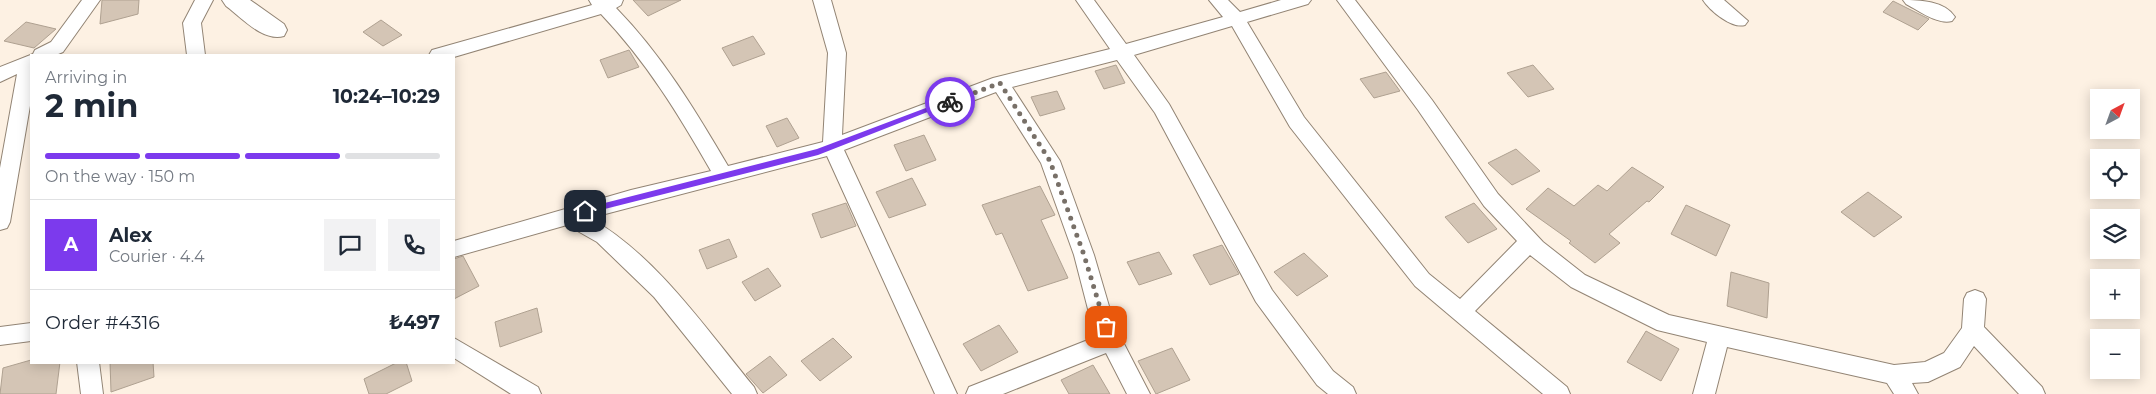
<!DOCTYPE html>
<meta charset="utf-8">
<style>
:root{--surface:#fff;--page:#f2f2f3;--text:#1f2937;--muted:#747a83;--line:#e0e1e3;--accent:#7c3aed}
body{margin:0;font-family:Montserrat,sans-serif;background:var(--page);color:var(--text);height:100vh;display:flex;flex-direction:column;font-size:19px;white-space:nowrap}
*{box-sizing:border-box;margin:0}
p{font-size:16px;color:var(--muted)}
.icon{flex:none;width:28px;height:28px;fill:none;stroke:currentColor;stroke-width:2;stroke-linecap:round;stroke-linejoin:round}
.map{position:relative;flex:1;overflow:hidden}
.panel{position:absolute;left:30px;top:54px;width:425px;height:310px;display:flex;flex-direction:column;background:var(--surface);border-radius:0px;box-shadow:0 2px 12px #0003}
.panel>*{flex:none}
.needle{width:32px;rotate:41deg}
.buttons{position:absolute;left:2090px;top:89px;display:grid;gap:10px}
.buttons a{display:grid;place-items:center;width:50px;height:50px;border-radius:0px;background:var(--surface);box-shadow:0 2px 12px #0003;font-size:25px}
.pin{position:absolute;display:grid;place-items:center;width:42px;height:42px;color:#fff;margin:-21px;border-radius:10px;box-shadow:0 2px 8px #0006}
.courier{position:absolute;display:grid;place-items:center;width:50px;height:50px;margin:-25px;border:4px solid #7c3aed;border-radius:50%;background:#fff;color:#222;box-shadow:0 1px 6px #0007}
.overview em{font-style:normal;font-weight:700}
.overview div{display:flex;flex-direction:column-reverse}
.overview{display:flex;align-items:center;justify-content:space-between;height:85px;padding:0 15px}
h1{font-size:32px;font-weight:700;line-height:38px}
.bar{display:grid;grid-template-columns:repeat(4,1fr);gap:8px 5px;align-content:center;height:60px;padding:0 15px}
.bar i{height:6px;border-radius:4px;background:var(--line)}
.bar .current{background:var(--accent)}
.bar p{grid-column:span 4}
.line{display:flex;align-items:center;gap:12px;padding:0 15px;border-top:1px solid var(--line)}
.line div{flex:1}
.round{display:grid;place-items:center;flex:none;width:52px;height:52px;border-radius:0px;background:var(--page)}
.map>svg:first-child{display:block}
</style>
<div class="map">
<svg width="2156" height="394" viewBox="0 0 2156 394">
<rect width="100%" height="100%" fill="#fdf1e3"/>
<!-- building -->
<g fill="#d4c5b5" stroke="#afa191">
<polygon points="102,0 139,0 138,14 100,24"/>
<polygon points="633,0 681,0 648,16"/>
<polygon points="1893,1 1929,19 1918,30 1883,12"/>
<polygon points="381,20 402,35 383,46 363,32"/>
<polygon points="26,22 56,29 34,48 4,41"/>
<polygon points="753,36 765,54 733,66 722,48"/>
<polygon points="629,50 639,67 608,78 600,60"/>
<polygon points="1116,65 1125,83 1104,89 1095,71"/>
<polygon points="1533,65 1554,89 1528,97 1507,73"/>
<polygon points="1386,72 1400,91 1374,98 1360,79"/>
<polygon points="1057,91 1065,109 1040,116 1031,97"/>
<polygon points="787,118 799,138 777,147 766,126"/>
<polygon points="924,135 936,160 906,171 894,145"/>
<polygon points="1516,149 1540,171 1512,185 1488,163"/>
<polygon points="1632,167 1664,187 1649,202 1647,201 1609,234 1620,243 1595,263 1569,243 1571,241 1526,209 1548,188 1574,206 1598,185 1607,191"/>
<polygon points="912,178 926,205 889,218 876,192"/>
<polygon points="1040,186 1055,215 1041,220 1068,278 1028,291 1002,233 996,235 982,205"/>
<polygon points="1868,192 1902,217 1874,237 1841,212"/>
<polygon points="846,203 856,226 821,238 812,214"/>
<polygon points="1474,203 1497,229 1468,243 1445,217"/>
<polygon points="1686,205 1730,225 1716,256 1671,234"/>
<polygon points="729,239 737,257 707,269 699,250"/>
<polygon points="1222,245 1239,274 1210,285 1193,255"/>
<polygon points="1159,252 1172,274 1139,285 1127,262"/>
<polygon points="1304,253 1328,276 1297,296 1274,272"/>
<polygon points="463,256 479,286 454,299 454,259"/>
<polygon points="768,268 781,286 755,301 742,282"/>
<polygon points="1731,272 1769,283 1767,318 1727,306"/>
<polygon points="537,308 542,332 500,347 495,322"/>
<polygon points="999,325 1018,352 981,371 963,344"/>
<polygon points="1646,331 1679,349 1661,381 1627,362"/>
<polygon points="833,338 852,357 820,381 801,361"/>
<polygon points="1172,348 1190,380 1156,394 1138,361"/>
<polygon points="770,356 787,375 763,393 746,374"/>
<polygon points="31,360 31,362 60,362 56,394 0,394 3,368"/>
<polygon points="110,362 153,362 154,377 111,392"/>
<polygon points="398,362 406,362 412,381 386,394 369,394 364,379"/>
<polygon points="1093,365 1110,394 1069,394 1061,380"/>
</g>
<g fill="none" stroke-linecap="round" stroke-linejoin="round">
<!-- street casing -->
<g stroke="#928474" stroke-width="2">
<g id="street">
<polygon points="82,0 100,0 63,52 56,55 31,55 31,100 10,222 7,228 0,230 0,168 17,74 0,82 0,67 33,54 35,50 51,42"/>
<polygon points="195,0 213,0 201,23 205,55 187,55 183,23"/>
<path d="M589,0H623L621,5L616,8C662,55 695,110 728,166L823,142L828,53L813,0H831L846,53L842,135L993,78L1110,49L1076,0H1094L1126,44L1223,17L1209,0H1228L1240,12L1281,0H1311L1308,4L1247,22L1304,117L1429,274L1460,299L1517,241L1484,206L1418,110L1337,0H1355L1432,100L1498,194L1543,242L1585,275L1669,315L1894,365L1925,362L1944,353L1962,328L1964,299L1967,293L1975,290L1983,293L1986,299L1984,327L2042,387L2045,394H2019L1974,346L1960,367L1928,382L1912,383L1918,394H1894L1887,383L1727,347L1715,394H1693L1707,342L1657,330L1571,287L1530,255L1475,311L1567,387L1570,394H1543L1415,286L1290,127L1232,26L1134,55L1169,104L1272,290L1333,371L1353,387L1356,394H1328L1317,385L1256,302L1155,113L1117,60L1012,87L1060,161L1094,255L1111,313L1121,338L1150,394H1127L1106,353L1003,394H966L969,387L1098,336L1089,313L1074,255L1041,163L996,92L844,150L957,394H935L827,156L590,218C656,255 706,329 754,387L757,394H732L654,297L597,242L567,225L454,257V241L631,190L711,171C679,115 646,61 601,14L454,57V55H429L432,50L592,5Z"/>
<path d="M1703,0H1724L1748,21L1745,25C1732,29 1710,11 1703,0Z"/>
<path d="M1903,0C1920,0 1945,1 1955,17L1952,21C1938,25 1919,11 1906,4Z"/>
<polygon points="31,323 31,341 0,345 0,327"/>
<polygon points="454,338 538,387 541,394 511,394 454,358"/>
<polygon points="77,362 99,362 103,394 81,394"/>
</g>
</g>
<!-- secondary casing -->
<g stroke="#928474" stroke-width="2">
<path id="secondary" d="M222,0H250L284,24L287,30L284,36C263,42 242,18 226,6Z"/>
</g>
<!-- street -->
<use href="#street" fill="#fff" fill-rule="evenodd"/>
<!-- secondary -->
<use href="#secondary" fill="#fff" fill-rule="evenodd"/>
</g>
<!-- route -->
<polygon fill="#7c3aed" points="947,100 953,102 818,155 585,214 581,211 585,208 817,149"/>
<g fill="none" stroke-linecap="round" stroke-linejoin="round">
<!-- done -->
<polyline stroke="#787068" stroke-width="5" stroke-dasharray="0 9" points="950,102 1000,83 1050,161 1084,255 1106,327"/>
</g>
</svg>
<div class="buttons">
<a><svg class="needle" viewBox="-14 -14 28 28"><path d="M0-13l5 13h-10z" fill="#e53935"/><path d="M0 13l5-13h-10z" fill="#747a83"/></svg></a>
<a><svg class="icon" aria-label="locate" viewBox="0 0 24 24"><circle cx="12" cy="12" r="6"/><path d="M12 2v4M12 18v4M2 12h4M18 12h4"/></svg></a>
<a><svg class="icon" aria-label="layers" viewBox="0 0 24 24"><path d="M12 4l9 5-9 5-9-5zM3 14l9 5 9-5"/></svg></a>
<a>+</a>
<a>−</a>
</div>
<div class="pin" style="left:1106px;top:327px;background:#ea580c"><svg class="icon" aria-label="bag" viewBox="0 0 24 24"><path d="M5 8h14l-1 12H6zM9 8a3 3 0 0 1 6 0"/></svg></div>
<div class="pin" style="left:585px;top:211px;background:#1f2937"><svg class="icon" aria-label="home" viewBox="0 0 24 24"><path d="M3 11l9-7 9 7M6 9v11h12V9"/></svg></div>
<div class="courier" style="left:950px;top:102px"><svg class="icon" aria-label="bike" viewBox="0 0 24 24"><circle cx="6" cy="16" r="4"/><circle cx="18" cy="16" r="4"/><path d="M6 16l4-8h5l3 8M10 8l3 8H6M13 5h3"/></svg></div>
<section class="panel">
<div class="overview"><div><h1>2 min</h1><p>Arriving in</p></div><em>10:24–10:29</em></div>
<div class="bar"><i class="current"></i><i class="current"></i><i class="current"></i><i></i><p>On the way · 150 m</p></div>
<div class="line" style="height:90px"><b class="round" style="background:var(--accent);color:#fff">A</b><div><b>Alex</b><p>Courier · 4.4</p></div><a class="round"><svg class="icon" aria-label="chat" viewBox="0 0 24 24"><path d="M4 5h16v11H9l-5 4z"/></svg></a><a class="round"><svg class="icon" aria-label="phone" viewBox="0 0 24 24"><path d="M5 4h4l2 5-3 2q2 4 5 5l2-3 5 2v4C11 20 4 13 5 4z"/></svg></a></div>
<div class="line" style="height:65px"><div>Order #4316</div><b>₺497</b></div>
</section>
</div>
